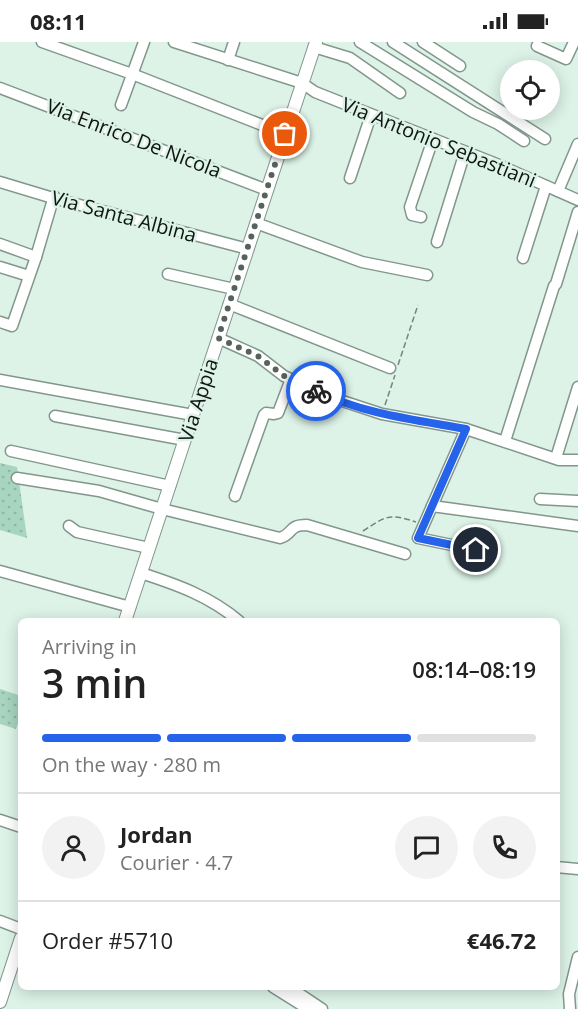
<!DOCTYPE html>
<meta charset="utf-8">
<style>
:root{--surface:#fff;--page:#f2f2f2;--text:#222;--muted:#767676;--line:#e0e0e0;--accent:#2563eb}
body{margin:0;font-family:"Open Sans",sans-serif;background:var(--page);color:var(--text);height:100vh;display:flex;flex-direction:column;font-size:22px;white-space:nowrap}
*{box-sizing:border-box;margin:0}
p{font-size:20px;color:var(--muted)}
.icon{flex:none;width:33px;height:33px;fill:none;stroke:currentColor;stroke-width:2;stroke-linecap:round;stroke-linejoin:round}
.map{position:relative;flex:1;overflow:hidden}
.sheet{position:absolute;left:18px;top:576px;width:542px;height:372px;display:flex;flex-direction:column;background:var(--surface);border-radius:9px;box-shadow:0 3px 15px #0003}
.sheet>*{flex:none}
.fabs{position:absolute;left:500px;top:18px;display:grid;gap:12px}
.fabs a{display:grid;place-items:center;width:60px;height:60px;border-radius:50%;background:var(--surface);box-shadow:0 3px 15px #0003;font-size:30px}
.pin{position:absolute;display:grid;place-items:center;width:51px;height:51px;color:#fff;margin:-26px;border:3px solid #fff;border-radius:50%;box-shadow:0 2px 6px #0007}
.courier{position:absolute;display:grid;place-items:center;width:60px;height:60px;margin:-30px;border:4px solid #2563eb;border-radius:50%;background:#fff;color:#222;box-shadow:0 2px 8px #0007}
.overview em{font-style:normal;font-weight:600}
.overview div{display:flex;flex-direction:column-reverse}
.overview{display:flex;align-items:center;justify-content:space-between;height:102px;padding:0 24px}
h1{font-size:39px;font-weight:600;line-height:45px}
.bar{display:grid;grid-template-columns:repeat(4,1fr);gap:9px 6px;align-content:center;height:72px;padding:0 24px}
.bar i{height:8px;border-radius:4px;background:var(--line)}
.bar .current{background:var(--accent)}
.bar p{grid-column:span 4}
.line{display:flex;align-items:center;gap:15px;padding:0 24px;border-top:2px solid var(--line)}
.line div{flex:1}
.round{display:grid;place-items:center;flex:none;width:63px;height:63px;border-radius:32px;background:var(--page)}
.status{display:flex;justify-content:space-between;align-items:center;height:42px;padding:0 30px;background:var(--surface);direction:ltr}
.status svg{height:16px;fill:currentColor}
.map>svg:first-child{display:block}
</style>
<div class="status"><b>08:11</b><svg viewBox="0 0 49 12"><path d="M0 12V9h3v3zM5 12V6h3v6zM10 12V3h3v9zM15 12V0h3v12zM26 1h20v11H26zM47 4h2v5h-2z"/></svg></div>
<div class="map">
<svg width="578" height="967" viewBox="0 0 578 967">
<defs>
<pattern id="grass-dots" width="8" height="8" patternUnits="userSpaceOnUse" patternTransform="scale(1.5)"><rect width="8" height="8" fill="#a7d5bf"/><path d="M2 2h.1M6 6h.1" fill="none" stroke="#8fb6a3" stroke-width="1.8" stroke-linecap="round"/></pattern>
</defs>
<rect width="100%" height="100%" fill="#ddf3e8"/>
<!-- grass -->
<g fill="url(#grass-dots)">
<polygon points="0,421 17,425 27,496 0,488"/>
<polygon points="0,647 21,654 21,673 16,687 0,682"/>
</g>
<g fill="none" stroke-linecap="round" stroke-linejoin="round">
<!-- minor casing -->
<g stroke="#82968c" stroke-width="13">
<g id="minor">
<polyline points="42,0 132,32 285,92"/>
<polyline points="174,0 302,41 315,50 499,123 578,158"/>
<polyline points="360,0 473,70 498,82 524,99"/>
<polyline points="393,0 545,97"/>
<polyline points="423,0 460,24"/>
<polyline points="537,4 566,17 574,0"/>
<polyline points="314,5 350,16 400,51"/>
<polyline points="228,18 234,0"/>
<polyline points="0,46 267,148"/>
<polyline points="121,63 144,0"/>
<polyline points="350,136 371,73"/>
<polyline points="0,140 53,156 248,207"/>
<polyline points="558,149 578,102"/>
<polyline points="421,175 412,173 410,165 433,97"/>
<polyline points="256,181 362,220 427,233"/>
<polyline points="437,200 465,110"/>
<polyline points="0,202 36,215"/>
<polyline points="523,216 546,144"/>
<polyline points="0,225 29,234"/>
<polyline points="168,232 234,247"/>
<polyline points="556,242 578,170"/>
<polyline points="229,262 390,326"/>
<polyline points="0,280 12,284 36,215 54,154"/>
<polyline points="218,296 258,314 284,334 327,354 382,372 466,387 559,418 578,418"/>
<polyline points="0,338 193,373"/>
<polyline points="55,374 185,398"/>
<polyline points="466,387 418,496 476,508"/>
<polyline points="505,399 554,244"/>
<polyline points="11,409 170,444"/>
<polyline points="556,416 578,345"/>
<path d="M17,436L99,449L162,467L280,496C294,492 287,483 307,483L405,512"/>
<polyline points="235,454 264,373 266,371 274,372 278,371 291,337"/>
<polyline points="540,457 578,459"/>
<polyline points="432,464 578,484"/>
<polyline points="69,484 77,490 149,506"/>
<polyline points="0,529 130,565"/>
<path d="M141,531C178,543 209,554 239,579"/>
<polyline points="0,778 21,785"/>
<polyline points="556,825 578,827"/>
<polyline points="0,879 21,887"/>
<polyline points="273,945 308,967"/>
<polyline points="289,945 322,967"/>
<polyline points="570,967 569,952 578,915"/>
</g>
</g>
<!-- major casing -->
<g stroke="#82968c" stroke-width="14">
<g id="major">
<polyline points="125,579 316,0"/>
<polyline points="0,960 21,896"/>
</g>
</g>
<!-- path -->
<g stroke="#76847d" stroke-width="1.5" stroke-dasharray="6 3" stroke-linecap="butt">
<polyline points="398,323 418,263"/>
<polyline points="385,363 395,333"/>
<path d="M363,489C386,474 389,471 416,480"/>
</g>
<!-- minor -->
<use href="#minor" stroke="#fff" stroke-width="10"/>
<!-- major -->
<use href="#major" stroke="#fff" stroke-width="12"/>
</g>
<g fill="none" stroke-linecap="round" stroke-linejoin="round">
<!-- done -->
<polyline stroke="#56635d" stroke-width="6" stroke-dasharray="0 10.8" points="285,92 218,296 258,314 284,334 316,349"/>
<!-- route -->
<path stroke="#2563eb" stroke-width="8" d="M316,349C363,372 416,378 466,387L418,496L476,508"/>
</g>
<g text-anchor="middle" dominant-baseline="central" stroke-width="5" stroke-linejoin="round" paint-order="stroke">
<!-- street labels -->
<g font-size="20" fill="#0e1512" stroke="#ddf3e8">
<text transform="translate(134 96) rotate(21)">Via Enrico De Nicola</text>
<text transform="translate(439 100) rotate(22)">Via Antonio Sebastiani</text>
<text transform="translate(124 174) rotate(15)">Via Santa Albina</text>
<text transform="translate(198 358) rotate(-72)">Via Appia</text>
</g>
</g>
</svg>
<div class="fabs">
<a><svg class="icon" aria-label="locate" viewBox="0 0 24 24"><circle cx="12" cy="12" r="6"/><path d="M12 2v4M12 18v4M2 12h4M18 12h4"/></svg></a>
</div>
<div class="pin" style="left:285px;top:92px;background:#ea580c"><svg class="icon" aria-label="bag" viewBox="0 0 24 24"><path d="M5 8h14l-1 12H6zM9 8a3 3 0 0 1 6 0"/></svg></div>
<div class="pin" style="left:476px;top:508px;background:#1f2937"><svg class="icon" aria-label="home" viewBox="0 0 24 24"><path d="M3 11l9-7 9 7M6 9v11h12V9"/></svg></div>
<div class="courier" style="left:316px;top:349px"><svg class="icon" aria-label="bike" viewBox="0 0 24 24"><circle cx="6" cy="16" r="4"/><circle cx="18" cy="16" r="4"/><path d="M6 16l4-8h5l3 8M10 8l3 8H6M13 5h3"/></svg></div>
<section class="sheet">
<div class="overview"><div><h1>3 min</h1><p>Arriving in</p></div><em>08:14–08:19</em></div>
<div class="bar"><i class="current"></i><i class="current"></i><i class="current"></i><i></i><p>On the way · 280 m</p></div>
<div class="line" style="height:108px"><a class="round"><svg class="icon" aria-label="person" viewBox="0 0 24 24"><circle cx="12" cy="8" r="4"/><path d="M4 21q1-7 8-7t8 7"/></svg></a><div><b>Jordan</b><p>Courier · 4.7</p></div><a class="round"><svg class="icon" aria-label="chat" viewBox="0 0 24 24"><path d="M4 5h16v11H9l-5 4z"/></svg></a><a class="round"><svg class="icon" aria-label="phone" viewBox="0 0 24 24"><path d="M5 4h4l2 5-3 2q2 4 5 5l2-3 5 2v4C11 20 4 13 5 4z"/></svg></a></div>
<div class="line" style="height:78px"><div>Order #5710</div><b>€46.72</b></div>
</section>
</div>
